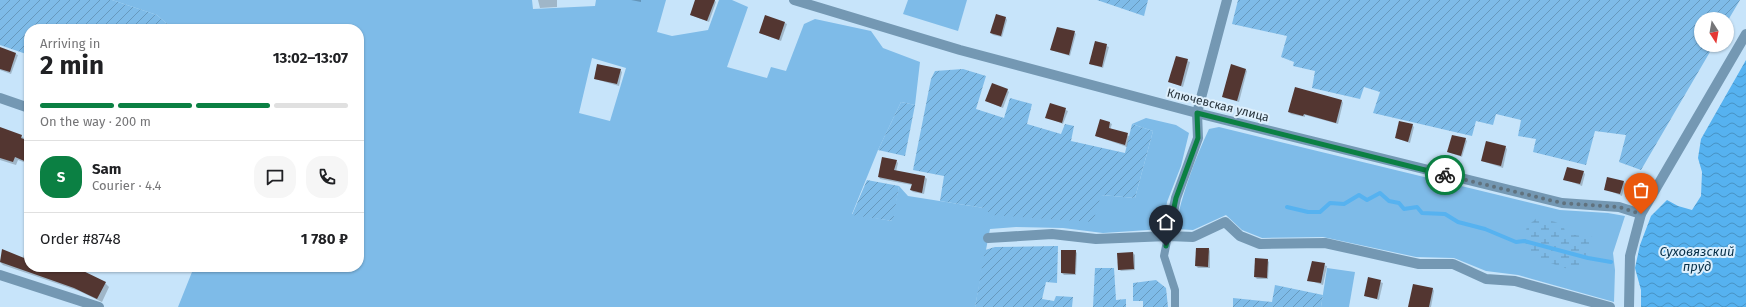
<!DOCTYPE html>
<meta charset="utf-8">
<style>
:root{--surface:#fff;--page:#f6f6f6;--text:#202124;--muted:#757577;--line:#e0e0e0;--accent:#0b8043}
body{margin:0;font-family:"Fira Sans",sans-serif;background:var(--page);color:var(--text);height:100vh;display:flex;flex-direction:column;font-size:15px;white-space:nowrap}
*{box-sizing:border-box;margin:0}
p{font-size:13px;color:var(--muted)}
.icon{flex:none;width:22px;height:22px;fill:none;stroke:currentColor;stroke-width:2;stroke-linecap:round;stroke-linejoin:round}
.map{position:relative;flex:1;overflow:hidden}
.details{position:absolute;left:24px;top:24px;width:340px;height:248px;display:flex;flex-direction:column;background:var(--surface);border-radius:16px;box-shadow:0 1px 3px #0004}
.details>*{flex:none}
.needle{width:26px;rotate:169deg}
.fabs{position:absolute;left:1694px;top:12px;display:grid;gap:8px}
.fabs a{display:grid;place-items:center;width:40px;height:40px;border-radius:50%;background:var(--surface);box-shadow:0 1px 3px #0004;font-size:20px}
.pin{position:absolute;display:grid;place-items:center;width:34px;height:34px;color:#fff;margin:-41px -17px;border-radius:50% 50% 50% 0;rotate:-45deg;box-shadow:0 0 4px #0007}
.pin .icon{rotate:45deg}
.courier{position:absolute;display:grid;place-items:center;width:40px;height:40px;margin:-20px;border:3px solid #0b8043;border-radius:50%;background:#fff;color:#222;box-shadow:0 1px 5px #0007}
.head em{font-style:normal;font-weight:700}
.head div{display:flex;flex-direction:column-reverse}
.head{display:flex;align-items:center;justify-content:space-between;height:68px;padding:0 16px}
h1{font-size:26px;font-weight:700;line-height:30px}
.bar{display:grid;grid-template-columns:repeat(4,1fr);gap:6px 4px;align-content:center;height:48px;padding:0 16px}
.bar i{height:5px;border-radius:3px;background:var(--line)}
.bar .selected{background:var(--accent)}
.bar p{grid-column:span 4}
.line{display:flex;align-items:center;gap:10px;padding:0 16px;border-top:1px solid var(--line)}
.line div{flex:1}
.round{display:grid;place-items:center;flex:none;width:42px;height:42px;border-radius:16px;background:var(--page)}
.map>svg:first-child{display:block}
</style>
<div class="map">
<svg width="1746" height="307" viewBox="0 0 1746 307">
<defs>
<pattern id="wetland-marsh" width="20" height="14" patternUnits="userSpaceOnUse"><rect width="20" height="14" fill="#7ebbe8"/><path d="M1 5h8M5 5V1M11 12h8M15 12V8" fill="none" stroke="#6799bd"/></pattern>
<pattern id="garden-furrows" width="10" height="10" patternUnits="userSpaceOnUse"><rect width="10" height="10" fill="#7ebbe8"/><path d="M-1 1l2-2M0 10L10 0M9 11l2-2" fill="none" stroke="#6799bd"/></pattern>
<pattern id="water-waves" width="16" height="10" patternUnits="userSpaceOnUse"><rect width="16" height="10" fill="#56b2f0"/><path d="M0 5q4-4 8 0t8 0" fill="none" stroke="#4792c4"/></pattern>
</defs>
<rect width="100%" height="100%" fill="#c7e4fa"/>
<!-- grass -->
<g fill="#7ebbe8" fill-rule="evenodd">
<path d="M112,0H532L533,9L595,6L596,0H666L657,32L672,36L708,30L719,0H732L748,7L727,67L767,78L771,67L786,71L804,24L815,19L871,31L883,48L920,62L915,105L901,102L878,150L852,214L892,221L899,186L908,196L984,208L1101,195L1135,198L1153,131L1132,124L1146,118L1176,125L1189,133L1181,166L1167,202L1163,229L1103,233L1063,228L1016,227L990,229L975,307H178L194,267H359V29H173L157,15ZM592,58L626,68L610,121L579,113Z"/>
<polygon points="908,0 967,0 958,31 903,14"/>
<path d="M1219,127L1560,210L1608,213L1625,216L1613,253L1615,270L1614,302L1518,275L1486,271L1454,258L1416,257L1323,237L1262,238L1242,230L1226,215L1193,230L1175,229C1182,194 1194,161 1209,129Z"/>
<polygon points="1327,268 1355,272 1349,307 1321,307"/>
</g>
<!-- wetland -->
<path fill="url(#wetland-marsh)" d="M1539,216L1563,225L1566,234L1593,237L1588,258L1580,272C1564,268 1522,258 1525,236C1526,233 1526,229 1527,227C1530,223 1535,220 1539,216Z"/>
<!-- garden -->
<g fill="url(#garden-furrows)">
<polygon points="0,0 112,0 157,15 173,29 29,29 29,55 0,45"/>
<polygon points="1097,0 1148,0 1144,16"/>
<polygon points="1238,0 1740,0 1727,22 1727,19 1701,19 1701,45 1714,45 1641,170 1619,162 1626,135 1595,131 1586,165 1533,152 1536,139 1518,136 1521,120 1496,114 1493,125 1476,121 1472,136 1373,113 1380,92 1364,87 1360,99 1312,88 1315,71 1293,66 1294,62 1281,57 1287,36 1232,24"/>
<polygon points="963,69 986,76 976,109 1004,118 1010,98 1032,104 1027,124 1061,134 1065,124 1074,126 1071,141 1125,153 1132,124 1153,131 1135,198 1101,195 1093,222 991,215 984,208 940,201 944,176 913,170 931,79 935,71"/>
<polygon points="901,102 915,105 905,156 878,150"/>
<polygon points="867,180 899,186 893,221 852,215"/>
<polygon points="1058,246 1057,283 1046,282 1042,299 1054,301 1056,296 1073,297 1072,307 975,307 985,250 995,247"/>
<polygon points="1095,268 1114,268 1116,300 1126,299 1126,307 1093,307"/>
<polygon points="1156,280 1166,288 1168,307 1143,307 1143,301 1133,301 1133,283"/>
<polygon points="1275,285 1323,295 1321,307 1233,307 1233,298 1272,302"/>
</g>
<!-- water -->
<polygon fill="url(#water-waves)" points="1746,60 1746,307 1641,307 1641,290 1635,268 1640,245 1651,216 1667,200 1678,206 1692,210 1701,196 1702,172 1698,158 1701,139"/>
<!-- shadow -->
<g fill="#0003">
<polygon points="538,0 557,0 557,7 540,8"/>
<polygon points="631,0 641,0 641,2"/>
<polygon points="696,0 714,0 716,2 709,22 691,15"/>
<polygon points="1006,18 1007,20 1002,37 993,35 991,33"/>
<polygon points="785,23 787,24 781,41 760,33"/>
<polygon points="1074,32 1076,34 1070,56 1051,50"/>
<polygon points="1096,42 1109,47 1103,68 1090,64"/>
<polygon points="0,48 18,55 11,74 0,70"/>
<polygon points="1176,57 1190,62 1183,87 1170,82"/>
<polygon points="620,70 622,72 619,86 595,79"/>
<polygon points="1246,70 1247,71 1239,102 1225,98 1223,96"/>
<polygon points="1296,88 1342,101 1343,103 1338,124 1305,115 1305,117 1291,114 1289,112"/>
<polygon points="1007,90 1009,92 1003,108 986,101"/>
<polygon points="1051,104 1068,111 1063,124 1046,117"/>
<polygon points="1110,123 1112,124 1110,130 1129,136 1127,147 1096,136"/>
<polygon points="1412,125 1414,127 1410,143 1396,138"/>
<polygon points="0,132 21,136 29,142 29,164 18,160 16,165 0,160"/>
<polygon points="1465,139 1467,141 1462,157 1448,152"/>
<polygon points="1505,147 1507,149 1503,168 1482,161"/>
<polygon points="896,161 898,163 896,172 925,177 927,179 924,194 913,192 911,190 912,185 880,179 879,177"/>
<polygon points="1583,172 1585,174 1582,186 1564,179"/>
<polygon points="1624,182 1625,184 1622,196 1605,189"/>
<polygon points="29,237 29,267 72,267 105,283 109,287 102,302 79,291 3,265 0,262 3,251 23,258"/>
<polygon points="1209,249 1210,251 1210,268 1198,268 1196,266"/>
<polygon points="1075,251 1077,253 1076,275 1064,275 1062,273"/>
<polygon points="1133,253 1135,255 1135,270 1121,271 1119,269"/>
<polygon points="1267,260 1269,262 1268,279 1257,279 1255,277"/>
<polygon points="1312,262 1327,266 1323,285 1308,280"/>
<polygon points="1369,278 1383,283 1379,300 1365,296"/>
<polygon points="1433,289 1434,291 1431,307 1409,307"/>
</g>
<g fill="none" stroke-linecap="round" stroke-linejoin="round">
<!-- stream -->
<polyline stroke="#56b2f0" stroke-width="4" points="1287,207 1308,212 1320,212 1330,203 1344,204 1359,195 1367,200 1380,193 1389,201 1399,203 1404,209 1417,207 1422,213 1445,214 1458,222 1485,229 1516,242 1524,241 1588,258 1611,262"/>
</g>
<!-- building -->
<g fill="#533631">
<polygon points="695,0 715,0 707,21 690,15"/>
<polygon points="996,14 1006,17 1001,36 990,33"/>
<polygon points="765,15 785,22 779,40 759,33"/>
<polygon points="1057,27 1075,31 1069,55 1050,50"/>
<polygon points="1095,41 1107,44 1102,67 1089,64"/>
<polygon points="0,47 16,53 10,72 0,69"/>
<polygon points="1176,56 1188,59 1181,86 1168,82"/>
<polygon points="597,64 621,69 617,84 594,79"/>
<polygon points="1231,64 1246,69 1237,101 1222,97"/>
<polygon points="992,83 1008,89 1001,107 985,101"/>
<polygon points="1295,87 1342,100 1336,123 1304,114 1303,116 1288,112"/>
<polygon points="1050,103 1066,108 1062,123 1045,118"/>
<polygon points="1100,119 1110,122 1109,128 1128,133 1125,145 1095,136"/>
<polygon points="1399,121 1413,124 1408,142 1395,138"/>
<polygon points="0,127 22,135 21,138 29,141 29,163 15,157 13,162 0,158"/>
<polygon points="1452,135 1466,138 1461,156 1447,152"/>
<polygon points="1486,141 1506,146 1501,166 1481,161"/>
<polygon points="882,157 897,160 894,170 925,176 922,193 910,190 912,184 878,177"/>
<polygon points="1567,167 1584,171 1580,184 1563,180"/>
<polygon points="1607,177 1624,181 1620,194 1604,190"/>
<polygon points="1196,248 1209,248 1208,267 1195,266"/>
<polygon points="2,249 29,260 29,267 75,267 106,282 97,299 74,288 0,262"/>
<polygon points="1061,250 1076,250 1075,274 1061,273"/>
<polygon points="1133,252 1134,269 1118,270 1117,253"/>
<polygon points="1255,258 1268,259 1267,278 1254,277"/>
<polygon points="1312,261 1325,263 1321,283 1307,281"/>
<polygon points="1368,277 1381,280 1377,299 1364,296"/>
<polygon points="1413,284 1433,288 1429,307 1408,307"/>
</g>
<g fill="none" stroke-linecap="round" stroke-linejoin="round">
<!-- service -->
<polyline stroke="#7498b3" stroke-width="8" points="1168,236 1164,256 1175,290 1175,307"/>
<!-- minor -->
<g stroke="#7498b3" stroke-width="10">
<polyline points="794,0 960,50 1197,113 1562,203 1619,207 1641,214"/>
<polyline points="0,98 29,108"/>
<polyline points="1168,236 1176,198 1198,138 1197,113 1227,0"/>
<polyline points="988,238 1052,234 1096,239 1168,236 1193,237 1225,222 1240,236 1260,244 1325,243 1419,264 1453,264 1486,279 1515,281 1610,307"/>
<polyline points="0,275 99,307"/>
<polyline points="1629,307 1630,256 1641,214 1746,34"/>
</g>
</g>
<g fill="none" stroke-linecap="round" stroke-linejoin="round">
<!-- done -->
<polyline stroke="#60727e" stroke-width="4" stroke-dasharray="0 7.2" points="1445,175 1562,203 1619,207 1641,214"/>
<!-- route -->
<polyline stroke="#0b8043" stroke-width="5" points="1166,246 1176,198 1198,138 1197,113 1445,175"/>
</g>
<g text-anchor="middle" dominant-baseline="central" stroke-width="4" stroke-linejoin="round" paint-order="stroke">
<!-- street labels -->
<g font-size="12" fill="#28343c" stroke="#def0fd">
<text transform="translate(1218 105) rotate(14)">Ключевская улица</text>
</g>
<!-- water labels -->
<g font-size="13" font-style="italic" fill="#072f48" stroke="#def0fd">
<text x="1697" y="251">Суховязский<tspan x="1697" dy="15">пруд</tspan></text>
</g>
</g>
</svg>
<div class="fabs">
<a><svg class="needle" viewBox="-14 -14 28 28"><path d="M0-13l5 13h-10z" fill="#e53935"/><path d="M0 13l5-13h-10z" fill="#757577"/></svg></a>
</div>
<div class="pin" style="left:1641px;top:214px;background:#ea580c"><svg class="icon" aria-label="bag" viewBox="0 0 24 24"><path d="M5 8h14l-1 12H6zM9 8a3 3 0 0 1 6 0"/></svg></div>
<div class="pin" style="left:1166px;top:246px;background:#1f2937"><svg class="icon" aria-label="home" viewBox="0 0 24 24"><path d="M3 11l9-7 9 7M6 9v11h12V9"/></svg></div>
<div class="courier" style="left:1445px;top:175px"><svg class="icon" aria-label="bike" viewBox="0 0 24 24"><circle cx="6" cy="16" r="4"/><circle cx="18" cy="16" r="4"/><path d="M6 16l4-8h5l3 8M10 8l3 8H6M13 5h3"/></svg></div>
<section class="details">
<div class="head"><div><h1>2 min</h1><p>Arriving in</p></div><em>13:02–13:07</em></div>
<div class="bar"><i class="selected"></i><i class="selected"></i><i class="selected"></i><i></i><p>On the way · 200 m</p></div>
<div class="line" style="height:72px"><b class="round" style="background:var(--accent);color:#fff">S</b><div><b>Sam</b><p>Courier · 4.4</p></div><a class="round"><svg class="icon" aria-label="chat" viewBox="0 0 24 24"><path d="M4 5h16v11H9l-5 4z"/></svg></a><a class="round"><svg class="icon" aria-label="phone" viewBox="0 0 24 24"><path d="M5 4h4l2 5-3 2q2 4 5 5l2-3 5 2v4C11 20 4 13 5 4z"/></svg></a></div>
<div class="line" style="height:52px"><div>Order #8748</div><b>1 780 ₽</b></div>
</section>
</div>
